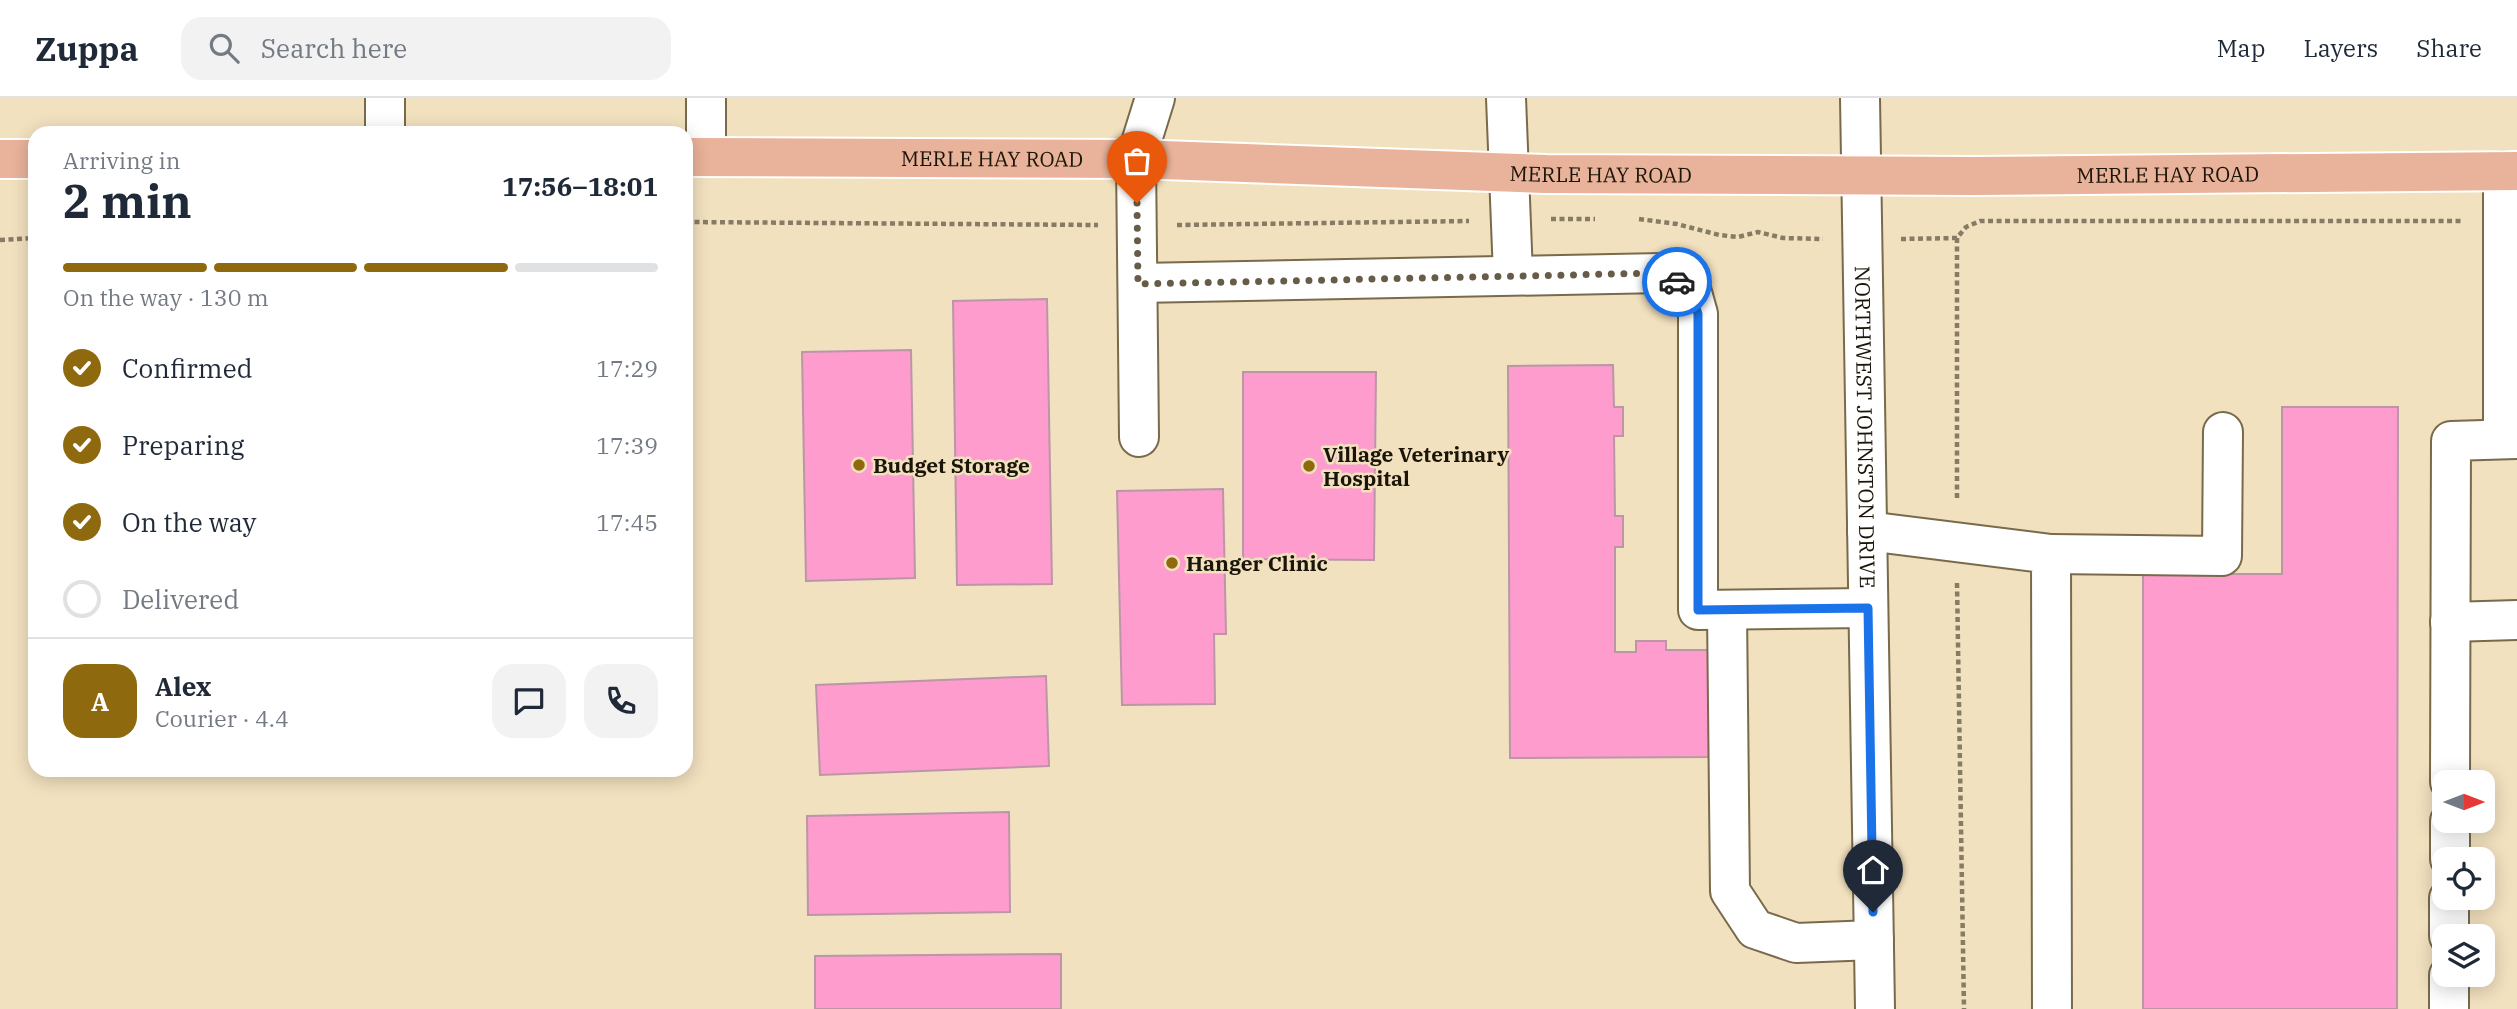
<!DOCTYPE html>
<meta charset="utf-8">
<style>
:root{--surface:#fff;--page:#f2f2f3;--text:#1f2937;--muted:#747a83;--line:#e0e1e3;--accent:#8f690d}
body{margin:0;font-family:"IBM Plex Serif",serif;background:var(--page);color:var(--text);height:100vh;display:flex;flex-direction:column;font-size:26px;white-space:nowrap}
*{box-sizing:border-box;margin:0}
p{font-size:23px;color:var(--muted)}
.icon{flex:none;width:38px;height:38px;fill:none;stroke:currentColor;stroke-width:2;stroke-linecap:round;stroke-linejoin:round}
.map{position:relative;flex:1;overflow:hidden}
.side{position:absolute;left:28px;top:28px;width:665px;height:651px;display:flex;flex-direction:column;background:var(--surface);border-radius:21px;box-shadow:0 4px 18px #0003}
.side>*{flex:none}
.needle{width:46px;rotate:90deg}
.fabs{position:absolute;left:2432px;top:672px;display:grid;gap:14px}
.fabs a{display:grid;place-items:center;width:63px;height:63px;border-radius:14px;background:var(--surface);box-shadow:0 4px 18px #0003;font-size:35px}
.pin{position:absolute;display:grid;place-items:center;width:60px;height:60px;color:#fff;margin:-72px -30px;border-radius:50% 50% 50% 0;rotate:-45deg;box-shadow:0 0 7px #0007}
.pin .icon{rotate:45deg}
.courier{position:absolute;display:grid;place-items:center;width:70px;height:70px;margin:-35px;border:5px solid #1a73e8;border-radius:50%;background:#fff;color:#222;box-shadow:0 2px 9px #0007}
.overview em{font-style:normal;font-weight:700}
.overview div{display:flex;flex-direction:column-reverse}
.overview{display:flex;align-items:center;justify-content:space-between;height:119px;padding:0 35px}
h1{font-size:46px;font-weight:700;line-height:52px}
.bar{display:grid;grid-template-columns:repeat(4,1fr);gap:10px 7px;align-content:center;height:84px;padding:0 35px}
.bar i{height:9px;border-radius:5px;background:var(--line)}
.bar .on{background:var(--accent)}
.bar p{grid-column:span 4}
.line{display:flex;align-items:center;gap:18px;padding:0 35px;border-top:2px solid var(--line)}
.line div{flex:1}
.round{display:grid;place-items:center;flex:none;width:74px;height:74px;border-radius:21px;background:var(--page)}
ol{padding:0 35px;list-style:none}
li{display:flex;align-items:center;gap:21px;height:77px}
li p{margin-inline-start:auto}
li .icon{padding:7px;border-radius:50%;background:var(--accent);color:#fff;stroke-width:4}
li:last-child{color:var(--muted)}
li i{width:38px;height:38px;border:4px solid var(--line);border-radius:50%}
header{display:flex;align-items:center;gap:42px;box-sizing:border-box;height:98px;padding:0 35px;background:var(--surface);border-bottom:2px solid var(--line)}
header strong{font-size:33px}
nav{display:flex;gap:38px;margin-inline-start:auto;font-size:24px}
.search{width:490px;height:63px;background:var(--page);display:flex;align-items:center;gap:18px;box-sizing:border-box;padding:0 24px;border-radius:21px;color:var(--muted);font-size:26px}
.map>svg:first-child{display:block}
</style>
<header>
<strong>Zuppa</strong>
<div class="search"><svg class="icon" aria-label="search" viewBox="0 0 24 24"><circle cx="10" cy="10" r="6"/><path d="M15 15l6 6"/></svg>Search here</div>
<nav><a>Map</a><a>Layers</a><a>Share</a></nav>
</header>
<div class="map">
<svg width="2517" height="911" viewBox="0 0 2517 911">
<rect width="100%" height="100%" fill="#f2e1bf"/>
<!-- building -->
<g fill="#fd9ccd" stroke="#ba96a7" stroke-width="2">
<polygon points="1047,201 1052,486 957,487 953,203"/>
<polygon points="911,252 915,480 806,483 802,254"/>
<polygon points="1613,267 1614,309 1623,309 1623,338 1614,338 1615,418 1623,418 1623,449 1615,449 1615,554 1636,554 1636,543 1666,543 1666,552 1708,552 1709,659 1510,660 1508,268"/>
<polygon points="1243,274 1376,274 1374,462 1243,461"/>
<polygon points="2282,309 2398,309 2397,911 2143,911 2143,476 2282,476"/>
<polygon points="1223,391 1226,536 1214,536 1215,606 1122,607 1117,393"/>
<polygon points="1046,578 1049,668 820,677 816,587"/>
<polygon points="1009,714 1010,814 808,817 807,718"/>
<polygon points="1061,856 1061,911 815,911 815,858"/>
</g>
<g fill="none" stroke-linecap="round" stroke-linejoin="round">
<!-- minor casing -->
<g stroke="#786a4b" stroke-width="42">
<g id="minor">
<polyline points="385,0 385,35"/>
<polyline points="706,0 706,59"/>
<polyline points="1506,0 1513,177"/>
<path id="s1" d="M1860,0L1875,911"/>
<polyline points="1138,185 1663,175 1691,191 1698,216 1698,512 1868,510"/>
<polyline points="1139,339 1136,61 1155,0"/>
<polyline points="2503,341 2503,73"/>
<polyline points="1867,433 2051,456 2052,911"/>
<polyline points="2051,456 2222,458 2223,334"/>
<polyline points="1727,513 1730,793 1755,831 1796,845 1874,842"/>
<polyline points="2450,524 2517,522"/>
<polyline points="2450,684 2451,343 2517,341"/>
<polyline points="2450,761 2450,723"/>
<polyline points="2449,838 2449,800"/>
<polyline points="2449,911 2449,877"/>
</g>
</g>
<!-- major casing -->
<g stroke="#fff" stroke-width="42">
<g id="major">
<path id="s2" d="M686,59L1136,61L1546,76L1974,78L2517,73"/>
<polyline points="0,61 35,61"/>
</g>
</g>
<!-- path -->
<g stroke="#867b64" stroke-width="4.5" stroke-dasharray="5 3.5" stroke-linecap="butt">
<polyline points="1551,121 1595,121"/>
<polyline points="1639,121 1677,126 1719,137 1738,139 1758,134 1783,140 1823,141"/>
<polyline points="686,124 1098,127"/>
<polyline points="1177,127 1469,123"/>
<polyline points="1957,140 1957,403"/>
<polyline points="1901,141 1957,140 1966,129 1980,123 2464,123"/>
<polyline points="0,142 35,140"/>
<polyline points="1957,485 1964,911"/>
</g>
<!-- minor -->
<use href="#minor" stroke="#fff" stroke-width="38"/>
<!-- major -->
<use href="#major" stroke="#e9b29a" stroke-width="38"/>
</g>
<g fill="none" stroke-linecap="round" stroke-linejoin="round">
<!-- done -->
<polyline stroke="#665c48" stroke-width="7" stroke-dasharray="0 12.6" points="1137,105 1138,186 1663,175 1677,184"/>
<!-- route -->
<polyline stroke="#1a73e8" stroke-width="9" points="1677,184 1690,191 1698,216 1698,512 1868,510 1873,814"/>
</g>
<!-- markers -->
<g fill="#8f690d" stroke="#f2e1bf" stroke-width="2.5">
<circle cx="859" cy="367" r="7"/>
<circle cx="1309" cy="368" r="7"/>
<circle cx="1172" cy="465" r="7"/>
</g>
<g text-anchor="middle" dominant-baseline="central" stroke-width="5" stroke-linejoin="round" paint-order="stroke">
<!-- street labels -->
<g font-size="21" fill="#1a1508" stroke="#f2e1bf">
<text stroke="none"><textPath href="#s2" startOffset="306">MERLE HAY ROAD</textPath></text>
<text stroke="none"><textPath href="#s2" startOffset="915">MERLE HAY ROAD</textPath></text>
<text stroke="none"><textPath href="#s2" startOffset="1482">MERLE HAY ROAD</textPath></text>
<text stroke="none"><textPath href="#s1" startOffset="329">NORTHWEST JOHNSTON DRIVE</textPath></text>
</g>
<!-- poi labels -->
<g font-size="21" font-weight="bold" fill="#1a1508" stroke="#f2e1bf" text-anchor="start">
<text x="1323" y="356">Village Veterinary<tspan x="1323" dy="24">Hospital</tspan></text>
<text x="873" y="367">Budget Storage</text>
<text x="1186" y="465">Hanger Clinic</text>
</g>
</g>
</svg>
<div class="fabs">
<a><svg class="needle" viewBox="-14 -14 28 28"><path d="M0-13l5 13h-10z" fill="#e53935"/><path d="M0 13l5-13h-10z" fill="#747a83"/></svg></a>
<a><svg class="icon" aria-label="locate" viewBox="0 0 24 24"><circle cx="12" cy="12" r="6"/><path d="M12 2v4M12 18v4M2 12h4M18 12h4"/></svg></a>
<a><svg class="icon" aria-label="layers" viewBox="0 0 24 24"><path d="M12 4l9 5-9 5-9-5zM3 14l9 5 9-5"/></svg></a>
</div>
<div class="pin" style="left:1137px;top:105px;background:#ea580c"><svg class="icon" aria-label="bag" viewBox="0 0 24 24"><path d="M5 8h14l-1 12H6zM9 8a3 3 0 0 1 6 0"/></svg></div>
<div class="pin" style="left:1873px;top:814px;background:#1f2937"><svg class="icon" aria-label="home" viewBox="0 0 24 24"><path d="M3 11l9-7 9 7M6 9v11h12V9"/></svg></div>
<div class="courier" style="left:1677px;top:184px"><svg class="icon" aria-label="car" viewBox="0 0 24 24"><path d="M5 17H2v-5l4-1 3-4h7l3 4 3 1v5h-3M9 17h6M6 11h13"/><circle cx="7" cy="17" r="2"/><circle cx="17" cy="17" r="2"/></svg></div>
<section class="side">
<div class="overview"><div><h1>2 min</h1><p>Arriving in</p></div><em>17:56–18:01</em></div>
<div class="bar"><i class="on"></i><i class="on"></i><i class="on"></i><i></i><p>On the way · 130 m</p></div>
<ol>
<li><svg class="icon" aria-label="check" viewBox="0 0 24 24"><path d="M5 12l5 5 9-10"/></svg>Confirmed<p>17:29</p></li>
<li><svg class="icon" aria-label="check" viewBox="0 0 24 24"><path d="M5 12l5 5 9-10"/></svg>Preparing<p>17:39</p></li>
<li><svg class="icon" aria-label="check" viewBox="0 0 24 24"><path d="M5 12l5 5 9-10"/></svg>On the way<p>17:45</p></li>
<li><i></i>Delivered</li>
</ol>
<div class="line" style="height:126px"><b class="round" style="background:var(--accent);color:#fff">A</b><div><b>Alex</b><p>Courier · 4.4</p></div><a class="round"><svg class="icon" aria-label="chat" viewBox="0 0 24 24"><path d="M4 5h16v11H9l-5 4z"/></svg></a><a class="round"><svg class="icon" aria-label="phone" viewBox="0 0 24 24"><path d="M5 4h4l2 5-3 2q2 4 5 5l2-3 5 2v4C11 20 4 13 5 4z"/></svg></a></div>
</section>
</div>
